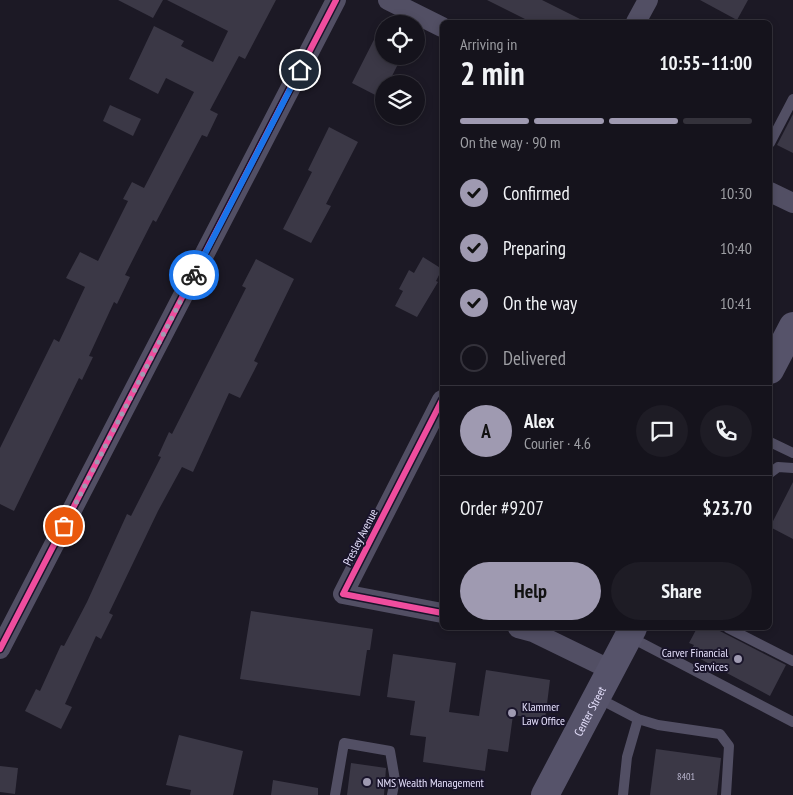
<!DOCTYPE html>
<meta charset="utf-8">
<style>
:root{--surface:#15131c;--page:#1e1c25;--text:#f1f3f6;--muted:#9d9ea3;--line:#34323b;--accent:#9f9ab1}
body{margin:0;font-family:"PT Sans Narrow",sans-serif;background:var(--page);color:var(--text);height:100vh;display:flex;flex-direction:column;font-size:19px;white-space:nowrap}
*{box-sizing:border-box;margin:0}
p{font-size:16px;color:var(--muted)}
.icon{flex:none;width:28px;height:28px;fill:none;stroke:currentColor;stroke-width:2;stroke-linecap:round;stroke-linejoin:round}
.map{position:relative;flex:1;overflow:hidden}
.drawer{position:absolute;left:440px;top:20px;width:332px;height:610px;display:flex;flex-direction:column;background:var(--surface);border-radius:8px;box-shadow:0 2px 8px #0003,0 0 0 1px var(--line)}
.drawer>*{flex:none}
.tools{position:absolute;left:375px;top:15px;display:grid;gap:10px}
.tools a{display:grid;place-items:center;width:50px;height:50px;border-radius:50%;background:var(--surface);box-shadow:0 2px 8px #0003,0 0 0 1px var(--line);font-size:25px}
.pin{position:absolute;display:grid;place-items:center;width:42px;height:42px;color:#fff;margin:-21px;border:2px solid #fff;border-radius:50%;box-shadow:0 1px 5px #0007}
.courier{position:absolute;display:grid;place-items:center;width:50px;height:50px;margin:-25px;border:4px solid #1a73e8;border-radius:50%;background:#fff;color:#222;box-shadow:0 1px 6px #0007}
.headline em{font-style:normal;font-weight:600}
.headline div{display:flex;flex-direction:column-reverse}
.headline{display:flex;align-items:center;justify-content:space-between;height:85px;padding:0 20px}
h1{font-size:32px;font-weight:600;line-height:38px}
.bar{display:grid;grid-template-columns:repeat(4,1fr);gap:8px 5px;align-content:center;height:60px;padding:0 20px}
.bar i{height:6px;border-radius:4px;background:var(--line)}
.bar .selected{background:var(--accent)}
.bar p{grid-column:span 4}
.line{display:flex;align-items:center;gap:12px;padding:0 20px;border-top:1px solid var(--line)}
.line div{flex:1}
.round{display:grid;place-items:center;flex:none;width:52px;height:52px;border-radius:26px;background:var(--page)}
ol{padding:0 20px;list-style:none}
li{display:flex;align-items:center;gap:15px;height:55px}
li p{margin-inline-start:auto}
li .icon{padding:5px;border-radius:50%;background:var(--accent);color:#111;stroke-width:4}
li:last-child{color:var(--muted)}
li i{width:28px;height:28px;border:2px solid var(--line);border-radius:50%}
.action{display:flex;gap:10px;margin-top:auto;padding:10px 20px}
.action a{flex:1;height:58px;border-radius:30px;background:var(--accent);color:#111;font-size:20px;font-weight:600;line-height:58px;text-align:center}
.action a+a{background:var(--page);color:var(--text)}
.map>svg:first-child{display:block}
</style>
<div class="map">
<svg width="793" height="795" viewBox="0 0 793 795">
<rect width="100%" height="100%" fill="#1c1925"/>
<!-- building -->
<g fill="#3b3846">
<polygon points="118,0 163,0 153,18"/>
<polygon points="167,0 276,0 245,59 239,56 210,110 218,114 207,137 202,135 156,222 153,220 125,275 130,277 117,304 114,302 89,356 93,357 82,380 79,378 14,511 0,504 0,448 54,339 59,342 85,287 66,278 80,252 98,261 128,201 123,199 132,182 144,188 194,92 166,78 158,94 129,79 154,26 184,41 181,46 213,62 228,31"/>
<polygon points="487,0 542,0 586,22 531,22"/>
<polygon points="700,0 748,0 737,20"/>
<polygon points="384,20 384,56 402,56 388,84 384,84 381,98 352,83"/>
<polygon points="110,105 141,119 133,136 103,121"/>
<polygon points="793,114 793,153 777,145"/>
<polygon points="329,127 358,142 326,204 331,206 311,243 283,229 312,172 308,170"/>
<polygon points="423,257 442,269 436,281 438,282 417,317 395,306 403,291 399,289 409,270 414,273"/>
<polygon points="256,259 294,279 254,361 258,363 240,398 229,393 193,472 182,467 158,511 109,613 113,615 101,639 96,636 65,704 72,707 61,729 25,711 36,689 40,691 61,645 64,646 87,602 127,514 131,516 161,457 158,456 169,432 172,434 246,288 242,286"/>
<polygon points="793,482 793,539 770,527"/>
<polygon points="251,611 373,629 370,650 367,650 360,696 240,679"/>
<polygon points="697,628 714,628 786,665 770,696 689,653 694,645 689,643"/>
<polygon points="393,654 456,663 449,712 479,716 486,670 550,680 545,720 513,715 508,752 488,749 485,771 423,762 426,737 410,735 415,701 387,697"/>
<polygon points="179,735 243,751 233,795 190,795 191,790 166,785"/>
<polygon points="656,749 721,758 717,795 650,795"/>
<polygon points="351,763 386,768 384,795 347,795"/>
<polygon points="0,766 18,768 15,794 0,792"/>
<polygon points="273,780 318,788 318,795 271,795"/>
</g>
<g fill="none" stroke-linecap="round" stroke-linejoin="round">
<!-- service -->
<g stroke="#524f64" stroke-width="10">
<polyline points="770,143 793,99"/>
<polyline points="770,442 793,453"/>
<polyline points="770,473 778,467 793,468"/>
<polyline points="728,628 793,661"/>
<polyline points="630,637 793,722"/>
<polyline points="598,698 638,719 658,725 720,734 729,746 726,795"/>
<polyline points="335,795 344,743 390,751 395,780 392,795"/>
<polyline points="623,795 627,757 638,719"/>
</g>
<!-- minor -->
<g stroke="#524f64" stroke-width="20">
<polyline points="388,0 442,27"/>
<polyline points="636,22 648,0"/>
<polyline points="770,192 793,203"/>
<polyline points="442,400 343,594 442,613"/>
<polyline points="518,628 533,632 611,670"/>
<polyline points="0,649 336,0"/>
</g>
<!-- secondary -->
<g stroke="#56536a" stroke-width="28">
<polyline points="770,370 793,326"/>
<path id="s1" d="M545,795L633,628"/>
</g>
<!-- cycleway casing -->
<g stroke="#19142a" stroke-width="9">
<g id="cycleway">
<polyline points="442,400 343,594 442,613"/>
<polyline points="0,649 336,0"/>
</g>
</g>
<!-- cycleway -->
<use href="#cycleway" stroke="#ef4d9e" stroke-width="6"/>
</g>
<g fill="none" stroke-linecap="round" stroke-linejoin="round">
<!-- done -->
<polyline stroke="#9f9ab1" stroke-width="5" stroke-dasharray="0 9" points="64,526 194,275"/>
<!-- route -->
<polyline stroke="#1a73e8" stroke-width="6" points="194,275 300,70"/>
</g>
<!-- markers -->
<g fill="#9f9ab1" stroke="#19142a" stroke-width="2">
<circle cx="738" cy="659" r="5"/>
<circle cx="512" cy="713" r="5"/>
<circle cx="367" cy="782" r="5"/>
</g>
<g text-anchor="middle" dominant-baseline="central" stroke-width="4" stroke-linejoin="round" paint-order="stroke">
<!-- number labels -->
<g font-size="10" fill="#bab6ce">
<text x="686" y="776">8401</text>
</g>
<!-- street labels -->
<g font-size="12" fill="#e5e0fc" stroke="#19142a">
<text transform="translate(360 537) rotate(-63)">Presley Avenue</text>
<text stroke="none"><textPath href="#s1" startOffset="95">Center Street</textPath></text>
</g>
<!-- poi labels -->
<g font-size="12" fill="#e5e0fc" stroke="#19142a" text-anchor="start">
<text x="728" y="652" text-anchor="end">Carver Financial<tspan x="728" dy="14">Services</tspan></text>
<text x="522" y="706">Klammer<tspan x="522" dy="14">Law Office</tspan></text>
<text x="377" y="782">NMS Wealth Management</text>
</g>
</g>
</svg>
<div class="tools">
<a><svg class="icon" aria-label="locate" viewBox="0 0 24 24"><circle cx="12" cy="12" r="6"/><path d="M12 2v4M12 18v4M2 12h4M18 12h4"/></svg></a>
<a><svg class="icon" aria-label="layers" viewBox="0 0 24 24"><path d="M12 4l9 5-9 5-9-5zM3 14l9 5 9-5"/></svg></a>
</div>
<div class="pin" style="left:64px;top:526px;background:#ea580c"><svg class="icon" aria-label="bag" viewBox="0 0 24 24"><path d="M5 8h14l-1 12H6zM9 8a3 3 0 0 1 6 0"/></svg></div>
<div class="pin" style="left:300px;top:70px;background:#1f2937"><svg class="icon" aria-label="home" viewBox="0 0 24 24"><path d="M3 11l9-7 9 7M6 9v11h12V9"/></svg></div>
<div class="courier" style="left:194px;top:275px"><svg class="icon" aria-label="bike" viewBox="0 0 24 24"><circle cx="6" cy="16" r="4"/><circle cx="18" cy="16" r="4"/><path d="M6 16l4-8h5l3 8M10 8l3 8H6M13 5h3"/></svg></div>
<section class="drawer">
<div class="headline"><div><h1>2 min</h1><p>Arriving in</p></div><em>10:55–11:00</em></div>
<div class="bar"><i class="selected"></i><i class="selected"></i><i class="selected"></i><i></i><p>On the way · 90 m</p></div>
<ol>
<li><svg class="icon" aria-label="check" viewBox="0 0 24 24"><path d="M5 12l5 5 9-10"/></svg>Confirmed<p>10:30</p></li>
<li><svg class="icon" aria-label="check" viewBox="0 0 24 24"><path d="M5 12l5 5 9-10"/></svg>Preparing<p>10:40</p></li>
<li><svg class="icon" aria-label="check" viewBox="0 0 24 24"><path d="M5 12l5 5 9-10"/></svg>On the way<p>10:41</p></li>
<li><i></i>Delivered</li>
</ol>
<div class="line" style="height:90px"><b class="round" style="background:var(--accent);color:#111">A</b><div><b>Alex</b><p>Courier · 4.6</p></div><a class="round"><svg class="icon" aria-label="chat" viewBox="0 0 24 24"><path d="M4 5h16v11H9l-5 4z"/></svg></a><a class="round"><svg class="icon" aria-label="phone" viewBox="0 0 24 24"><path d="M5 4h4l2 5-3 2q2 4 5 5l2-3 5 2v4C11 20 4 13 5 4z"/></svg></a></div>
<div class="line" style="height:65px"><div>Order #9207</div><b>$23.70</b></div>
<div class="action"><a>Help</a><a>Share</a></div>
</section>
</div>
